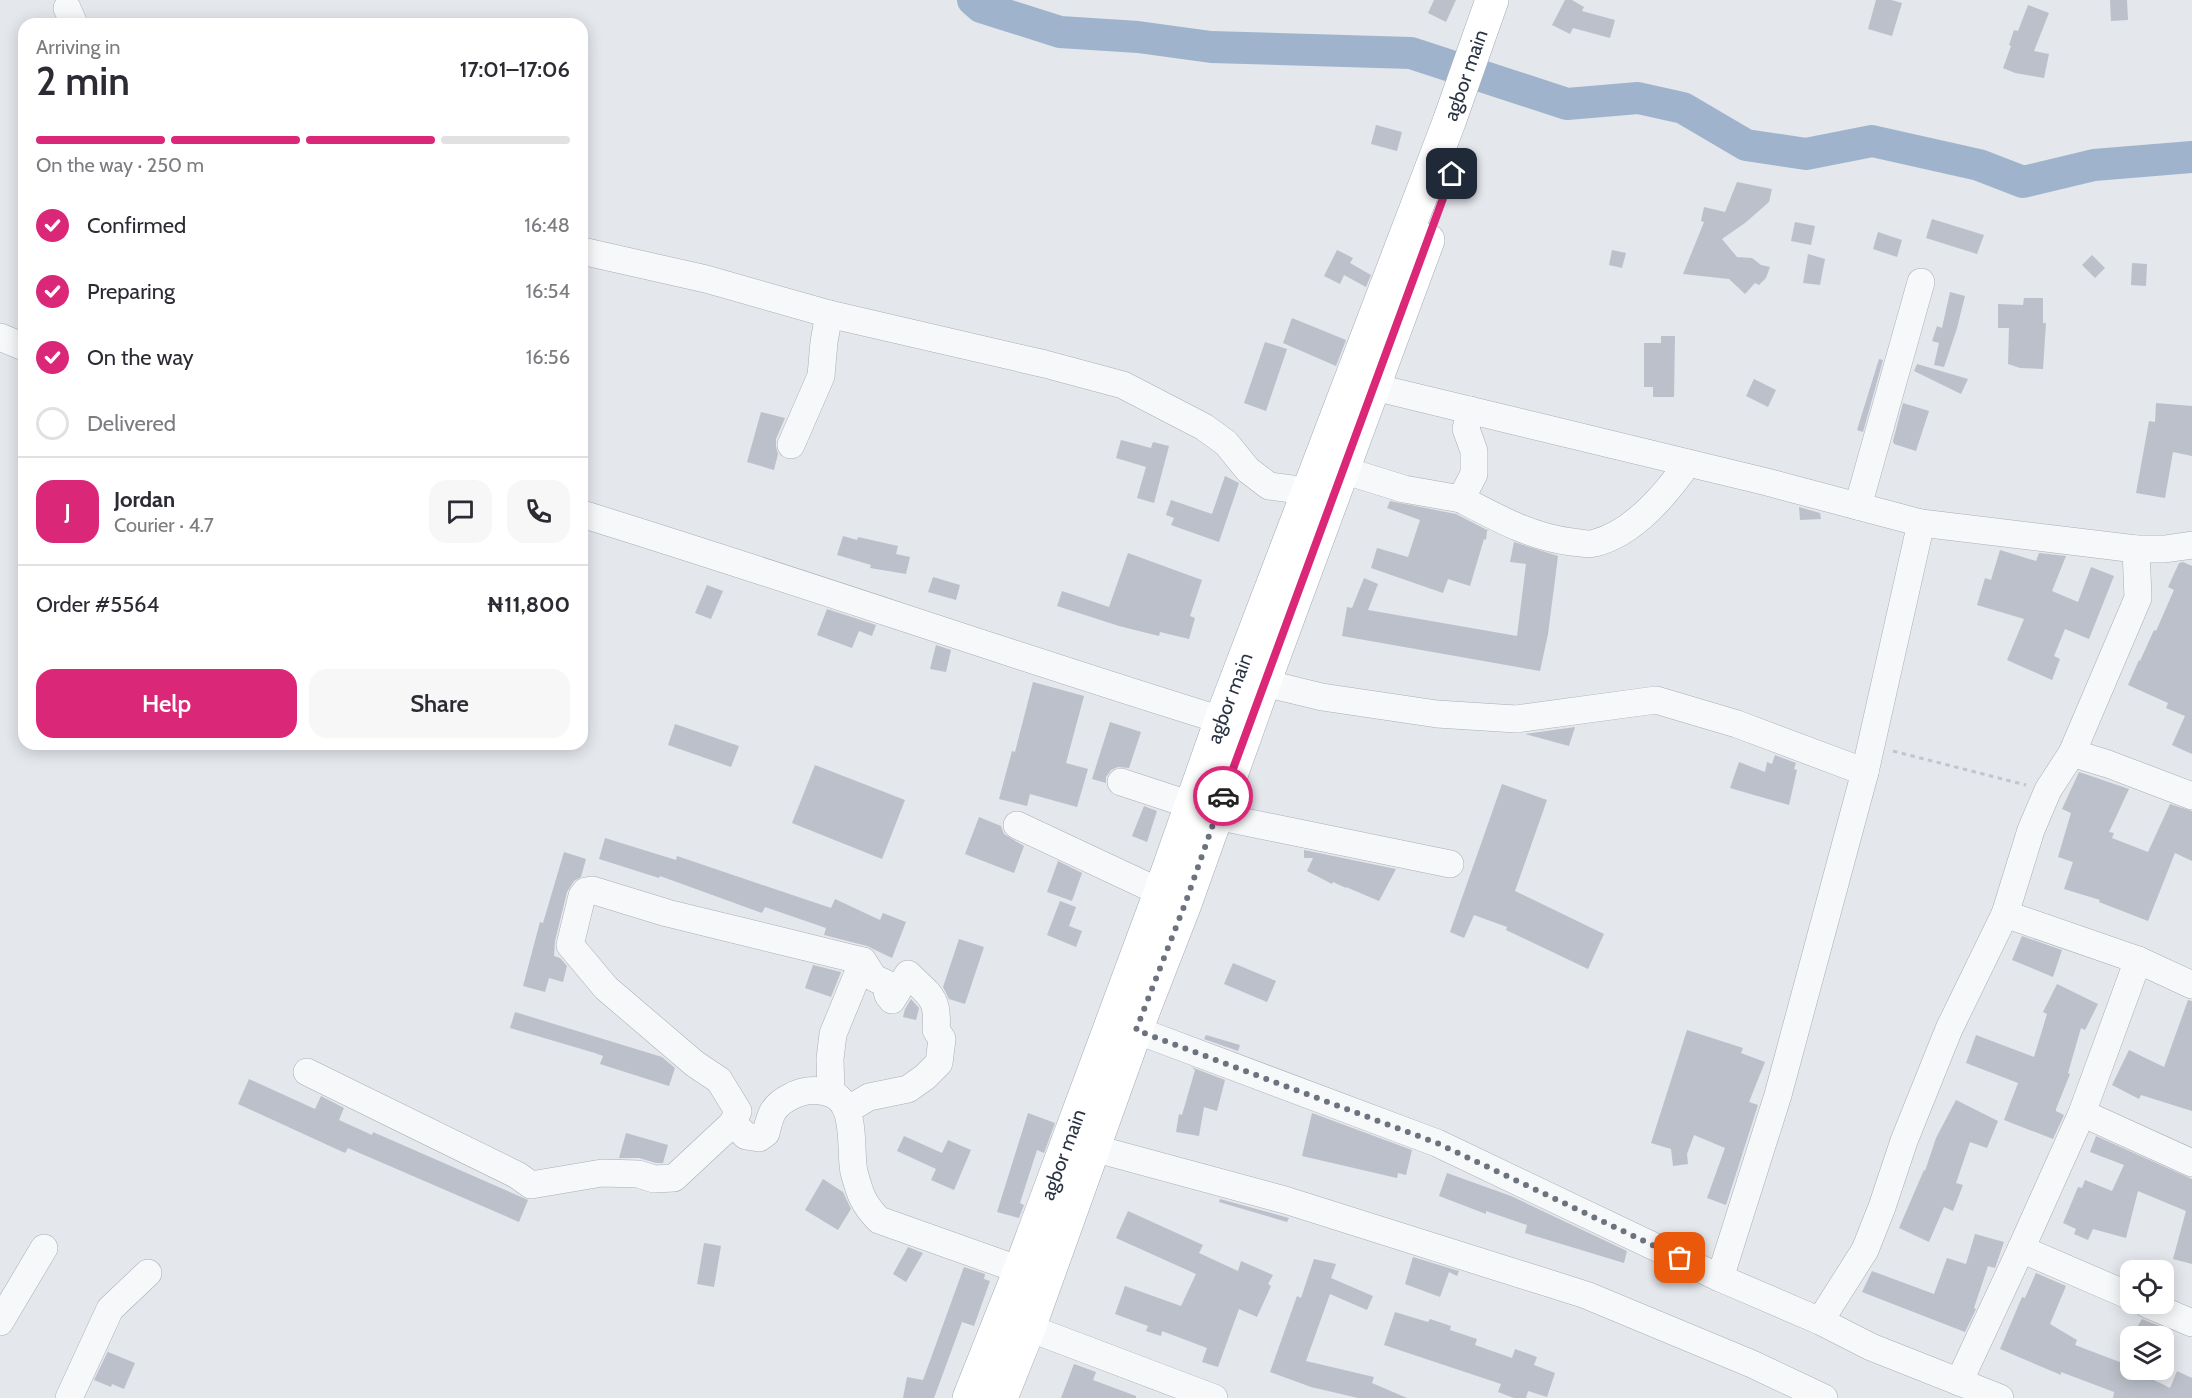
<!DOCTYPE html>
<meta charset="utf-8">
<style>
:root{--surface:#fff;--page:#f7f7f7;--text:#2b2b33;--muted:#7c7c81;--line:#e1e1e2;--accent:#db2777}
body{margin:0;font-family:Cabin,sans-serif;background:var(--page);color:var(--text);height:100vh;display:flex;flex-direction:column;font-size:22px;white-space:nowrap}
*{box-sizing:border-box;margin:0}
p{font-size:20px;color:var(--muted)}
.icon{flex:none;width:33px;height:33px;fill:none;stroke:currentColor;stroke-width:2;stroke-linecap:round;stroke-linejoin:round}
.map{position:relative;flex:1;overflow:hidden}
.sheet{position:absolute;left:18px;top:18px;width:570px;height:732px;display:flex;flex-direction:column;background:var(--surface);border-radius:18px;box-shadow:0 3px 15px #0003}
.sheet>*{flex:none}
.fabs{position:absolute;left:2120px;top:1260px;display:grid;gap:12px}
.fabs a{display:grid;place-items:center;width:54px;height:54px;border-radius:12px;background:var(--surface);box-shadow:0 3px 15px #0003;font-size:30px}
.pin{position:absolute;display:grid;place-items:center;width:51px;height:51px;color:#fff;margin:-26px;border-radius:12px;box-shadow:0 3px 9px #0006}
.courier{position:absolute;display:grid;place-items:center;width:60px;height:60px;margin:-30px;border:4px solid #db2777;border-radius:50%;background:#fff;color:#222;box-shadow:0 2px 8px #0007}
.head em{font-style:normal;font-weight:600}
.head div{display:flex;flex-direction:column-reverse}
.head{display:flex;align-items:center;justify-content:space-between;height:102px;padding:0 18px}
h1{font-size:39px;font-weight:600;line-height:45px}
.bar{display:grid;grid-template-columns:repeat(4,1fr);gap:9px 6px;align-content:center;height:72px;padding:0 18px}
.bar i{height:8px;border-radius:4px;background:var(--line)}
.bar .current{background:var(--accent)}
.bar p{grid-column:span 4}
.line{display:flex;align-items:center;gap:15px;padding:0 18px;border-top:2px solid var(--line)}
.line div{flex:1}
.round{display:grid;place-items:center;flex:none;width:63px;height:63px;border-radius:18px;background:var(--page)}
ol{padding:0 18px;list-style:none}
li{display:flex;align-items:center;gap:18px;height:66px}
li p{margin-inline-start:auto}
li .icon{padding:6px;border-radius:50%;background:var(--accent);color:#fff;stroke-width:4}
li:last-child{color:var(--muted)}
li i{width:33px;height:33px;border:3px solid var(--line);border-radius:50%}
.action{display:flex;gap:12px;margin-top:auto;padding:12px 18px}
.action a{flex:1;height:69px;border-radius:18px;background:var(--accent);color:#fff;font-size:24px;font-weight:600;line-height:69px;text-align:center}
.action a+a{background:var(--page);color:var(--text)}
.map>svg:first-child{display:block}
</style>
<div class="map">
<svg width="2192" height="1398" viewBox="0 0 2192 1398">
<rect width="100%" height="100%" fill="#e4e7ec"/>
<g fill="none" stroke-linecap="round" stroke-linejoin="round">
<!-- river -->
<polyline stroke="#9fb4cc" stroke-width="32" points="973,0 981,7 1060,32 1138,37 1211,47 1411,53 1567,104 1638,98 1683,108 1746,145 1806,154 1872,141 1979,165 2023,182 2094,165 2192,157"/>
</g>
<!-- building -->
<g fill="#bbc0ca">
<polygon points="1434,0 1456,0 1446,22 1428,13"/>
<polygon points="1565,0 1572,0 1584,7 1582,11 1615,20 1610,38 1573,28 1570,34 1552,25"/>
<polygon points="1876,0 1891,0 1902,3 1892,36 1868,29"/>
<polygon points="2110,0 2127,0 2128,20 2111,21"/>
<polygon points="2028,5 2049,13 2034,51 2049,54 2044,78 2015,73 2003,68 2011,46 2009,45 2014,30 2018,31"/>
<polygon points="1376,125 1402,132 1397,151 1371,144"/>
<polygon points="1737,182 1772,189 1769,202 1745,223 1722,239 1737,257 1752,258 1761,265 1770,267 1766,278 1759,285 1755,283 1745,294 1729,279 1683,274 1704,222 1701,221 1704,207 1725,212"/>
<polygon points="1932,219 1984,235 1977,254 1926,238"/>
<polygon points="1795,222 1815,226 1811,245 1791,241"/>
<polygon points="1878,232 1902,240 1897,257 1873,249"/>
<polygon points="1337,250 1353,258 1350,263 1371,275 1366,287 1344,275 1340,284 1324,276"/>
<polygon points="1612,250 1626,253 1622,268 1609,265"/>
<polygon points="1808,254 1825,259 1820,285 1803,283"/>
<polygon points="2092,255 2105,268 2095,278 2082,265"/>
<polygon points="2132,263 2147,264 2146,286 2131,285"/>
<polygon points="1950,292 1965,296 1957,328 1944,367 1934,365 1939,343 1932,341 1937,326 1942,328"/>
<polygon points="2024,298 2043,298 2043,323 2046,323 2043,369 2020,368 2008,364 2009,328 1998,328 1998,304 2023,305"/>
<polygon points="1292,318 1346,340 1336,366 1283,343"/>
<polygon points="1661,336 1675,336 1674,397 1653,397 1653,387 1644,387 1644,343 1661,343"/>
<polygon points="1265,342 1287,349 1266,411 1244,403"/>
<polygon points="1879,359 1883,360 1863,432 1857,430"/>
<polygon points="1917,364 1968,379 1961,394 1914,371"/>
<polygon points="1754,379 1776,390 1768,407 1746,396"/>
<polygon points="1903,403 1929,411 1916,451 1894,444 1893,441"/>
<polygon points="2156,403 2192,406 2192,456 2173,452 2165,498 2136,493 2149,421 2155,422"/>
<polygon points="761,412 785,418 776,439 776,447 778,454 774,470 747,462"/>
<polygon points="1121,440 1151,448 1153,442 1169,446 1154,503 1137,498 1146,467 1116,458"/>
<polygon points="1225,476 1239,483 1219,542 1171,525 1174,518 1166,515 1171,500 1212,514"/>
<polygon points="1390,501 1456,514 1489,531 1487,531 1486,540 1484,539 1470,586 1448,579 1443,593 1371,568 1377,548 1408,557 1420,520 1387,508"/>
<polygon points="1799,507 1820,513 1821,519 1800,520"/>
<polygon points="843,536 857,540 858,537 898,546 896,554 910,557 906,574 870,568 871,565 837,555"/>
<polygon points="1514,542 1558,556 1548,634 1540,671 1342,636 1347,607 1352,608 1364,578 1378,584 1368,610 1517,636 1526,564 1510,562"/>
<polygon points="2000,550 2036,561 2039,553 2066,556 2052,591 2078,602 2091,567 2114,576 2089,639 2065,629 2054,656 2060,659 2052,680 2007,660 2024,619 1977,605 1985,578 1991,580"/>
<polygon points="1128,553 1202,580 1190,616 1195,618 1189,639 1160,632 1159,636 1119,626 1057,606 1062,591 1109,607"/>
<polygon points="2183,562 2192,566 2192,754 2172,745 2185,716 2166,708 2168,703 2128,685 2139,660 2140,661 2154,630 2156,631 2174,590 2168,587 2179,563"/>
<polygon points="933,577 960,585 956,600 928,592"/>
<polygon points="707,585 723,591 711,619 695,613"/>
<polygon points="827,609 876,625 872,636 859,631 852,648 817,635"/>
<polygon points="936,645 951,650 946,672 930,669"/>
<polygon points="1033,682 1084,696 1066,763 1088,769 1077,807 1030,794 1027,806 999,799 1012,751 1015,752"/>
<polygon points="1110,722 1141,732 1129,768 1118,767 1111,770 1106,777 1106,783 1092,779"/>
<polygon points="675,724 739,746 731,767 668,745"/>
<polygon points="1575,727 1569,746 1525,734"/>
<polygon points="1775,755 1796,763 1794,769 1797,770 1789,805 1730,788 1739,762 1765,772 1767,762 1772,764"/>
<polygon points="815,765 905,800 882,859 792,823"/>
<polygon points="2079,772 2129,789 2109,832 2114,833 2112,838 2148,852 2170,804 2192,811 2192,861 2175,853 2148,921 2099,902 2100,900 2064,889 2073,862 2058,857 2071,813 2062,809"/>
<polygon points="1502,784 1547,800 1515,891 1604,934 1588,969 1506,930 1507,927 1474,915 1464,938 1450,932"/>
<polygon points="1144,806 1157,811 1147,842 1132,836"/>
<polygon points="979,817 1001,826 1004,834 1024,846 1014,873 965,854"/>
<polygon points="605,838 676,860 677,856 831,908 835,899 880,920 883,913 906,922 892,958 867,946 824,935 826,928 765,907 762,913 660,876 659,878 599,859"/>
<polygon points="1304,850 1396,869 1379,901 1346,887 1346,888 1333,882 1332,884 1307,871 1313,858 1304,858"/>
<polygon points="564,852 586,859 581,877 574,881 567,892 555,941 554,956 560,958 567,966 563,982 549,978 545,992 523,986 540,922 543,923"/>
<polygon points="1058,861 1082,873 1072,901 1047,892"/>
<polygon points="1060,901 1076,907 1069,926 1082,931 1076,947 1047,935"/>
<polygon points="2022,936 2062,950 2053,977 2012,960"/>
<polygon points="959,939 984,947 965,1004 949,999 943,987"/>
<polygon points="1233,963 1276,981 1267,1002 1224,984"/>
<polygon points="813,965 841,972 831,997 805,988"/>
<polygon points="2057,984 2098,1004 2085,1030 2081,1028 2068,1073 2070,1074 2056,1109 2056,1111 2064,1115 2053,1139 2004,1120 2018,1083 1966,1063 1976,1035 2034,1057 2047,1014 2043,1012"/>
<polygon points="911,999 919,1008 916,1020 903,1017 905,1009"/>
<polygon points="2188,1000 2192,1001 2192,1111 2141,1095 2139,1099 2112,1085 2129,1050 2164,1067"/>
<polygon points="515,1012 662,1057 675,1068 669,1086 600,1064 603,1056 595,1053 510,1028"/>
<polygon points="1687,1030 1743,1048 1741,1053 1765,1062 1749,1102 1758,1105 1726,1205 1707,1198 1725,1148 1694,1135 1687,1154 1688,1164 1673,1166 1671,1149 1651,1143"/>
<polygon points="1206,1035 1240,1045 1238,1051 1204,1039"/>
<polygon points="1191,1067 1225,1080 1217,1111 1204,1107 1199,1136 1176,1132 1179,1114 1182,1115 1195,1070"/>
<polygon points="249,1079 315,1109 321,1096 344,1108 339,1120 372,1135 373,1132 528,1200 519,1222 348,1148 345,1153 238,1104"/>
<polygon points="1956,1100 1998,1121 1987,1148 1970,1142 1956,1183 1963,1185 1953,1211 1944,1207 1929,1242 1899,1228 1924,1170 1925,1171 1936,1138"/>
<polygon points="1028,1113 1055,1123 1044,1153 1037,1150 1020,1203 1024,1205 1019,1218 997,1212"/>
<polygon points="1312,1113 1412,1150 1406,1175 1398,1173 1397,1178 1302,1156"/>
<polygon points="626,1133 668,1145 663,1163 656,1163 639,1158 619,1158"/>
<polygon points="904,1136 942,1153 948,1140 971,1150 954,1190 931,1180 936,1169 897,1151"/>
<polygon points="2096,1136 2192,1179 2192,1264 2173,1259 2186,1211 2138,1191 2126,1238 2093,1229 2088,1240 2074,1234 2076,1229 2063,1223 2078,1187 2082,1188 2085,1180 2112,1191 2124,1165 2090,1152"/>
<polygon points="1447,1173 1511,1196 1627,1251 1624,1263 1525,1233 1527,1225 1486,1211 1486,1214 1439,1196"/>
<polygon points="823,1179 843,1192 851,1209 838,1230 805,1210"/>
<polygon points="1220,1199 1289,1218 1287,1222 1219,1202"/>
<polygon points="1128,1211 1203,1245 1199,1253 1238,1271 1241,1261 1273,1275 1268,1284 1271,1286 1257,1317 1239,1309 1218,1367 1202,1362 1207,1348 1162,1331 1161,1336 1146,1331 1148,1326 1115,1314 1125,1286 1181,1306 1196,1274 1116,1238"/>
<polygon points="1975,1234 2004,1242 1995,1268 1988,1266 1974,1308 1976,1309 1965,1332 1862,1292 1872,1271 1934,1294 1947,1258 1966,1264"/>
<polygon points="704,1243 721,1246 714,1287 697,1284"/>
<polygon points="908,1247 923,1253 906,1282 893,1274"/>
<polygon points="1413,1257 1459,1271 1457,1276 1449,1272 1440,1297 1405,1284"/>
<polygon points="1314,1259 1336,1264 1331,1278 1373,1296 1367,1310 1330,1294 1306,1361 1374,1377 1372,1383 1407,1398 1358,1398 1311,1387 1270,1372 1297,1296 1301,1298"/>
<polygon points="964,1267 985,1274 984,1279 990,1281 974,1326 962,1322 934,1398 903,1398 907,1377 923,1380"/>
<polygon points="2036,1273 2066,1286 2050,1324 2077,1340 2075,1345 2130,1366 2130,1370 2147,1370 2144,1375 2170,1388 2177,1371 2192,1378 2192,1398 2113,1398 2114,1392 2061,1372 2061,1375 2000,1349 2022,1297 2025,1298"/>
<polygon points="1395,1312 1428,1322 1430,1319 1451,1326 1450,1330 1477,1339 1475,1345 1512,1358 1515,1349 1537,1357 1534,1365 1555,1373 1547,1397 1528,1391 1526,1398 1514,1398 1498,1392 1501,1384 1384,1345"/>
<polygon points="2142,1319 2167,1329 2163,1337 2156,1336 2137,1327"/>
<polygon points="110,1347 108,1352 135,1363 124,1389 112,1384 111,1387 94,1380"/>
<polygon points="1074,1364 1096,1372 1093,1380 1136,1396 1136,1398 1061,1398"/>
</g>
<g fill="none" stroke-linecap="round" stroke-linejoin="round">
<!-- minor casing -->
<g stroke="#a9aeb7" stroke-width="28">
<g id="minor">
<polyline points="67,8 74,24"/>
<polyline points="582,251 706,279 829,314 1045,364 1123,385 1204,427 1226,443 1248,470 1269,486 1307,491"/>
<polyline points="0,337 24,347"/>
<polyline points="1374,387 1767,482 1921,523 2136,549 2165,549 2192,545"/>
<polyline points="791,445 821,376 824,342 829,314"/>
<polyline points="1343,470 1404,489 1461,499 1474,474 1474,451 1466,429 1470,410"/>
<path d="M1461,499C1497,518 1531,537 1572,542C1579,543 1589,545 1595,543C1634,533 1666,494 1688,463"/>
<polyline points="1858,506 1921,282"/>
<path d="M582,514C796,580 1007,654 1221,720"/>
<polyline points="1264,683 1322,697 1437,714 1516,719 1656,700 1737,724 1865,772"/>
<polyline points="2072,753 2108,764 2192,796"/>
<polyline points="1121,782 1191,805"/>
<polyline points="1216,816 1450,864"/>
<polyline points="1017,825 1179,901"/>
<polyline points="2005,914 2138,960"/>
<polyline points="1136,1030 1437,1143 1720,1278 1820,1321 1871,1347 2000,1398"/>
<polyline points="307,1072 517,1175 531,1185 602,1173 638,1174 654,1179 674,1178 733,1123"/>
<polyline points="831,1093 830,1059 833,1034 863,961"/>
<path d="M847,1110L869,1097L908,1089L925,1077L939,1063L942,1039L936,1030C939,997 929,995 908,974L892,1000L888,995L885,983L874,978L863,961L667,913L592,890L586,891L582,896L570,945L606,988L695,1064L719,1080L738,1111L733,1123L746,1136L759,1138L766,1133C770,1116 772,1106 790,1097C801,1091 813,1089 825,1092C859,1097 849,1148 854,1172C860,1194 863,1204 879,1220L1020,1270"/>
<polyline points="2082,1113 2192,1163"/>
<polyline points="1093,1148 1285,1200 1586,1295 1752,1364 1824,1398"/>
<polyline points="2021,1249 2082,1113 2138,960 2192,985"/>
<polyline points="1720,1278 1778,1095 1865,772 1921,523"/>
<polyline points="2147,1304 2192,1323"/>
<polyline points="1820,1321 1865,1250 1882,1207 1904,1141 1949,1029 2005,914 2031,830 2048,790 2072,753 2138,598 2136,549"/>
<polyline points="0,1322 44,1248"/>
<polyline points="1029,1328 1214,1398"/>
<polyline points="1959,1382 2021,1249 2130,1296"/>
<polyline points="69,1398 110,1309 148,1273"/>
</g>
</g>
<!-- major casing -->
<g stroke="#a3abb8" stroke-width="34">
<g id="major">
<path id="s1" d="M969,1398L1020,1270L1160,893L1221,720L1449,122L1492,0"/>
<polyline points="1001,1398 1029,1328 1136,1030 1185,904 1264,683 1428,240"/>
</g>
</g>
<!-- path -->
<polyline stroke="#c2c5cb" stroke-width="3" stroke-dasharray="4.5 4.5" stroke-linecap="butt" points="1893,751 2026,785"/>
<!-- minor -->
<use href="#minor" stroke="#f7f8fa" stroke-width="27"/>
<!-- major -->
<use href="#major" stroke="#fff" stroke-width="33"/>
</g>
<g fill="none" stroke-linecap="round" stroke-linejoin="round">
<!-- done -->
<polyline stroke="#6c737f" stroke-width="6" stroke-dasharray="0 10.8" points="1223,796 1185,904 1136,1030 1437,1143 1680,1258"/>
<!-- route -->
<polyline stroke="#db2777" stroke-width="8" points="1223,796 1452,174"/>
</g>
<g text-anchor="middle" dominant-baseline="central" stroke-width="5" stroke-linejoin="round" paint-order="stroke">
<!-- street labels -->
<g font-size="20" fill="#2b3445" stroke="#f4f6f9">
<text stroke="none"><textPath href="#s1" startOffset="1413">agbor main</textPath></text>
<text stroke="none"><textPath href="#s1" startOffset="747">agbor main</textPath></text>
<text stroke="none"><textPath href="#s1" startOffset="261">agbor main</textPath></text>
</g>
</g>
</svg>
<div class="fabs">
<a><svg class="icon" aria-label="locate" viewBox="0 0 24 24"><circle cx="12" cy="12" r="6"/><path d="M12 2v4M12 18v4M2 12h4M18 12h4"/></svg></a>
<a><svg class="icon" aria-label="layers" viewBox="0 0 24 24"><path d="M12 4l9 5-9 5-9-5zM3 14l9 5 9-5"/></svg></a>
</div>
<div class="pin" style="left:1680px;top:1258px;background:#ea580c"><svg class="icon" aria-label="bag" viewBox="0 0 24 24"><path d="M5 8h14l-1 12H6zM9 8a3 3 0 0 1 6 0"/></svg></div>
<div class="pin" style="left:1452px;top:174px;background:#1f2937"><svg class="icon" aria-label="home" viewBox="0 0 24 24"><path d="M3 11l9-7 9 7M6 9v11h12V9"/></svg></div>
<div class="courier" style="left:1223px;top:796px"><svg class="icon" aria-label="car" viewBox="0 0 24 24"><path d="M5 17H2v-5l4-1 3-4h7l3 4 3 1v5h-3M9 17h6M6 11h13"/><circle cx="7" cy="17" r="2"/><circle cx="17" cy="17" r="2"/></svg></div>
<section class="sheet">
<div class="head"><div><h1>2 min</h1><p>Arriving in</p></div><em>17:01–17:06</em></div>
<div class="bar"><i class="current"></i><i class="current"></i><i class="current"></i><i></i><p>On the way · 250 m</p></div>
<ol>
<li><svg class="icon" aria-label="check" viewBox="0 0 24 24"><path d="M5 12l5 5 9-10"/></svg>Confirmed<p>16:48</p></li>
<li><svg class="icon" aria-label="check" viewBox="0 0 24 24"><path d="M5 12l5 5 9-10"/></svg>Preparing<p>16:54</p></li>
<li><svg class="icon" aria-label="check" viewBox="0 0 24 24"><path d="M5 12l5 5 9-10"/></svg>On the way<p>16:56</p></li>
<li><i></i>Delivered</li>
</ol>
<div class="line" style="height:108px"><b class="round" style="background:var(--accent);color:#fff">J</b><div><b>Jordan</b><p>Courier · 4.7</p></div><a class="round"><svg class="icon" aria-label="chat" viewBox="0 0 24 24"><path d="M4 5h16v11H9l-5 4z"/></svg></a><a class="round"><svg class="icon" aria-label="phone" viewBox="0 0 24 24"><path d="M5 4h4l2 5-3 2q2 4 5 5l2-3 5 2v4C11 20 4 13 5 4z"/></svg></a></div>
<div class="line" style="height:78px"><div>Order #5564</div><b>₦11,800</b></div>
<div class="action"><a>Help</a><a>Share</a></div>
</section>
</div>
